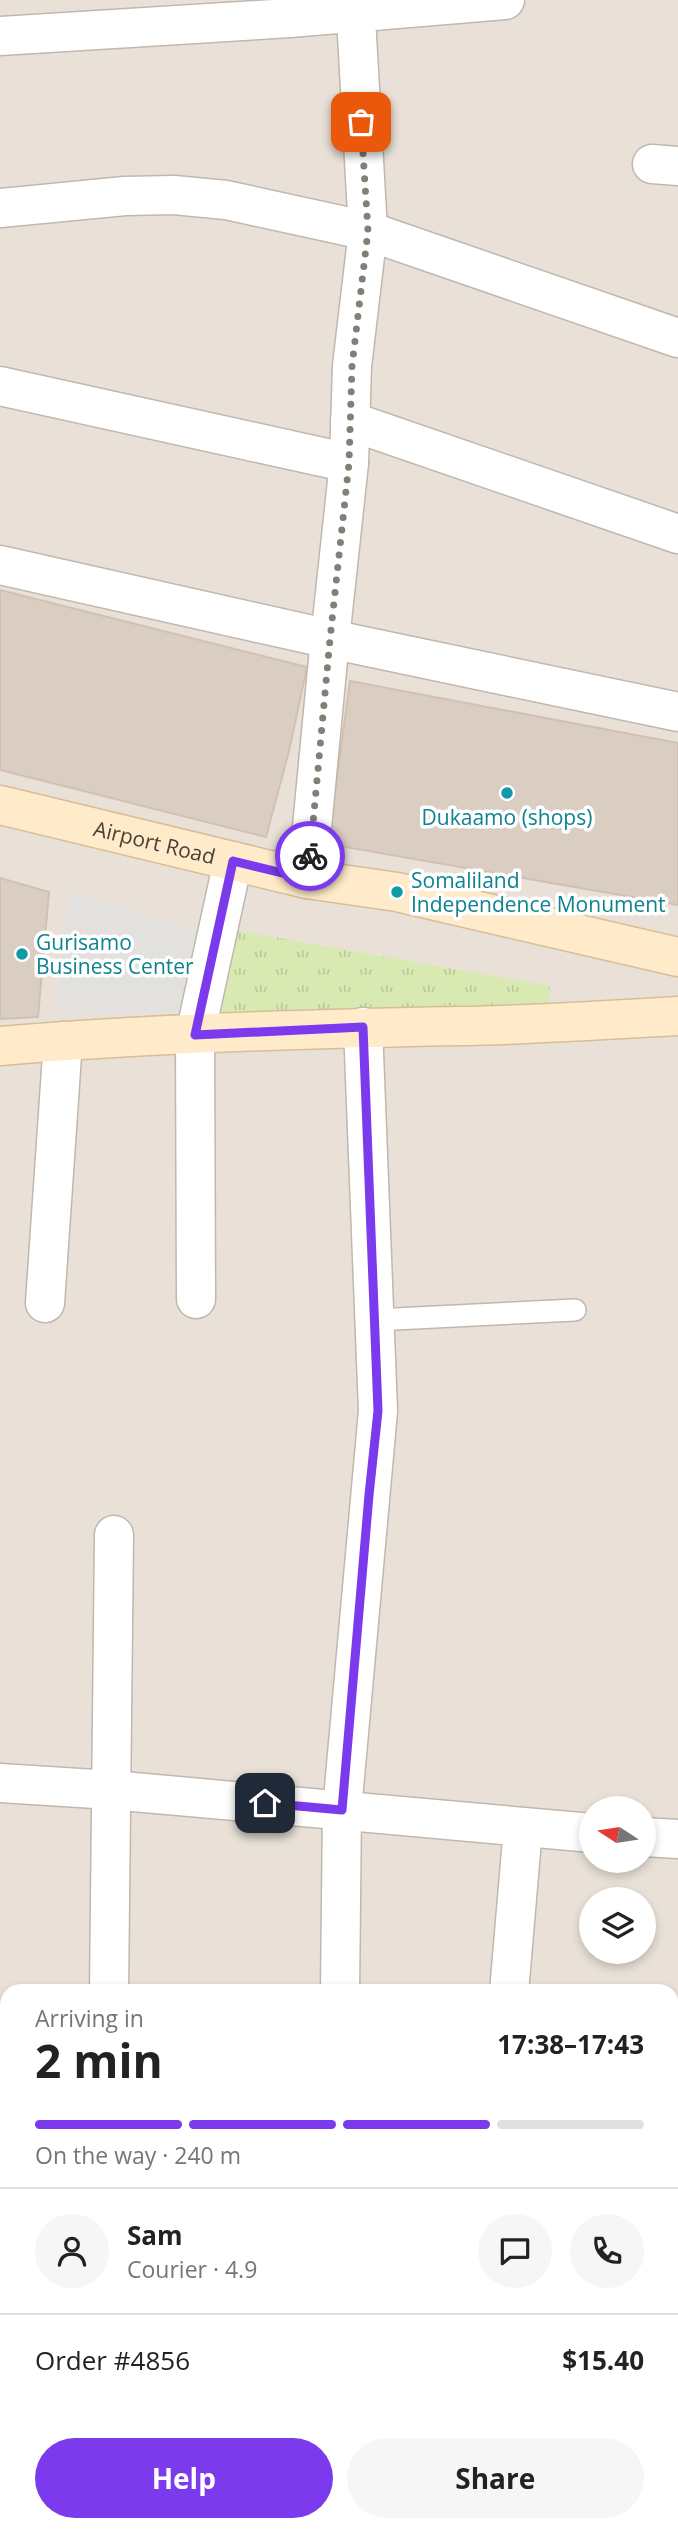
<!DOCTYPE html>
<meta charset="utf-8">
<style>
:root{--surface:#fff;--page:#f6f6f6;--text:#222;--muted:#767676;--line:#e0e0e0;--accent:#7c3aed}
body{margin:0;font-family:"Open Sans",sans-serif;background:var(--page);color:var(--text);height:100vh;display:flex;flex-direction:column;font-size:26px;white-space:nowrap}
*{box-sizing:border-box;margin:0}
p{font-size:23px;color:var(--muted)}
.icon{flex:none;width:38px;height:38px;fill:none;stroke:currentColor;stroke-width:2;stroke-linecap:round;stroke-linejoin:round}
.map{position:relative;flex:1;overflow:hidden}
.side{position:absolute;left:0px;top:1984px;width:679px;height:548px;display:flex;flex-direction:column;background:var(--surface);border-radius:21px 21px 0 0;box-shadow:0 4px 10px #0003}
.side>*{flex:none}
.needle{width:46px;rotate:282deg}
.tools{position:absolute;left:579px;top:1796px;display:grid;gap:14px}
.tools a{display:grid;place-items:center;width:77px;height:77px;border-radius:50%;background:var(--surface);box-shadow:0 4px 10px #0003;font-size:35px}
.pin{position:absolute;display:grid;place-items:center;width:60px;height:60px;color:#fff;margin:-30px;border-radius:14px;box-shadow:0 4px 10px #0006}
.courier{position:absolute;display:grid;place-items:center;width:70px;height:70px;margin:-35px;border:5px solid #7c3aed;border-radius:50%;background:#fff;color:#222;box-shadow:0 2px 9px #0007}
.headline em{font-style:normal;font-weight:700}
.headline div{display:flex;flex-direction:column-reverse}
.headline{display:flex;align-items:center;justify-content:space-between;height:119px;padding:0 35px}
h1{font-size:46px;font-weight:700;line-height:52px}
.bar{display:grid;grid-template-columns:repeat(4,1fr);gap:10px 7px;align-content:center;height:84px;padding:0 35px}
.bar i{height:9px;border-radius:5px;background:var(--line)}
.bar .current{background:var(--accent)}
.bar p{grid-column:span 4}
.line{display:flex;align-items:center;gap:18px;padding:0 35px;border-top:2px solid var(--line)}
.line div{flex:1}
.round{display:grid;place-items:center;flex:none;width:74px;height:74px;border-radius:37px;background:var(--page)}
.action{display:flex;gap:14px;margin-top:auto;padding:14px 35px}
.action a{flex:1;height:80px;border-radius:42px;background:var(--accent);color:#fff;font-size:28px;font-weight:700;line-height:80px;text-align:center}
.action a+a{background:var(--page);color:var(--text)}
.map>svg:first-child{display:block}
</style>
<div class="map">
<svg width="678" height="2532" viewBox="0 0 678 2532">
<defs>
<pattern id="park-tufts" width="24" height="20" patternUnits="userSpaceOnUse" patternTransform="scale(1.75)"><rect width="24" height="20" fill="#d8eab2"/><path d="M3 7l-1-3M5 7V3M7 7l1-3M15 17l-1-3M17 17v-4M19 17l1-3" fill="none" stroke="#bbca9a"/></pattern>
</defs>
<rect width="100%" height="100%" fill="#f5f0ea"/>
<!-- residential -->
<path fill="#e9e1d7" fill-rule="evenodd" d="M0,0H678V2532H0ZM592,1808H644V1860H592ZM592,1899H644V1951H592ZM7,1992H672V2525H7Z"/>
<!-- park -->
<polygon fill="url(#park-tufts)" points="234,930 550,986 548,1008 221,1015"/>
<!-- parking -->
<polygon fill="#e3e1de" points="69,893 206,931 191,1013 57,1015"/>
<!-- building -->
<g fill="#dacdc2" stroke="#d2c1b2" stroke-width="2">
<polygon points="0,590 307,667 289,751 266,837 0,770"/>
<polygon points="350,681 678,743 678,905 328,844"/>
<polygon points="0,878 49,892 38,1017 0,1019"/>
</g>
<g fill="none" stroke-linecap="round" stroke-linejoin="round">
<!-- lane casing -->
<g stroke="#c1b7ac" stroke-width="24">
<polyline id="lane" points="375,1320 575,1310"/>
</g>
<!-- street casing -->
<g stroke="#c1b7ac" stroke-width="41">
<g id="street">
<polyline points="0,36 290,18 505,0"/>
<polyline points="652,164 678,166"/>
<polyline points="0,208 125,196 174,195 226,200 368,231 678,338"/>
<polyline points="0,386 349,463"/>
<polyline points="350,421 678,534"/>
<polyline points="0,565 330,639 678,712"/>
<polyline points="307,879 330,639 349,463 352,366 368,231 355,0"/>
<polyline points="196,1299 195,1035 233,861"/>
<polyline points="45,1303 63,1041"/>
<polyline points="0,1783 111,1790 592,1833"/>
<polyline points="644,1837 678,1839"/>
<polyline points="109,1992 114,1535"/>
<polyline points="340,1992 342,1810 378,1411 363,1027"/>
<polyline points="509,1992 523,1828"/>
<polyline points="0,2467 7,2467"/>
<polyline points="672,2488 678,2488"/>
<polyline points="106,2525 107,2532"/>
<polyline points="462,2532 463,2525"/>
</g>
</g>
<!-- secondary casing -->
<g stroke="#d6be99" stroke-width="41">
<g id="secondary">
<path id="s1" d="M0,805L307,879L397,892L678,957"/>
<path d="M0,1046C153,1033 307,1029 461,1026C533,1025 606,1020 678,1016"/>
</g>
</g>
<!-- lane -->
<use href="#lane" stroke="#fff" stroke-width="21"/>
<!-- street -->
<use href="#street" stroke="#fff" stroke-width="38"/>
<!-- secondary -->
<use href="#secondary" stroke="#ffebc9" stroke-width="38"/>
</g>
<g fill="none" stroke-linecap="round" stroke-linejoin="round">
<!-- done -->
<polyline stroke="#857e76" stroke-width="7" stroke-dasharray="0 12.6" points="310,856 330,639 349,463 352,366 368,231 361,122"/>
<!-- route -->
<polyline stroke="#7c3aed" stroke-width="9" points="265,1803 342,1810 369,1495 378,1411 363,1027 195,1035 233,861 307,879 310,856"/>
</g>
<!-- markers -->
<g fill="#0f9aa8" stroke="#fff" stroke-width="2.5">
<circle cx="507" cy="793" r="7"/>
<circle cx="397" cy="892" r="7"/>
<circle cx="22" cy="954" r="7"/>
</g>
<g text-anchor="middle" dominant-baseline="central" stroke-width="7" stroke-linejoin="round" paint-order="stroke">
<!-- culture labels -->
<g font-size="21" fill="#0d838f" stroke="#fff" text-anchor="start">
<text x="507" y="817" text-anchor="middle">Dukaamo (shops)</text>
<text x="411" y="880">Somaliland<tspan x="411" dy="24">Independence Monument</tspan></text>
<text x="36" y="942">Gurisamo<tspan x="36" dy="24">Business Center</tspan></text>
</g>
<!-- street labels -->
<g font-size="21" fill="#494037" stroke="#fff">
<text stroke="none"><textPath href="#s1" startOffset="159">Airport Road</textPath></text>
</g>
</g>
</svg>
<div class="tools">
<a><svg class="needle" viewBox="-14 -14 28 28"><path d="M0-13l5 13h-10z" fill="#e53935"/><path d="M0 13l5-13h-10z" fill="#767676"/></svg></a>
<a><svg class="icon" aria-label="layers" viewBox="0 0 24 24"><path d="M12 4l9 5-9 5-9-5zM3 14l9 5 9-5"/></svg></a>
</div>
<div class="pin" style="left:361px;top:122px;background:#ea580c"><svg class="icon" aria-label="bag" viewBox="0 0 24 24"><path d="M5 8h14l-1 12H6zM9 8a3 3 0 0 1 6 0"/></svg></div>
<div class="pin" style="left:265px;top:1803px;background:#1f2937"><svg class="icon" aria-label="home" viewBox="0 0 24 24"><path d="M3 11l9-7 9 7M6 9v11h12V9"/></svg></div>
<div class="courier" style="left:310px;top:856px"><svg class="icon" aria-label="bike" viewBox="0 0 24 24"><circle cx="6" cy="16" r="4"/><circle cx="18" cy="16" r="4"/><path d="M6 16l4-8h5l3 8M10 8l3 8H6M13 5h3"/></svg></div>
<section class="side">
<div class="headline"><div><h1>2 min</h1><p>Arriving in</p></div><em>17:38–17:43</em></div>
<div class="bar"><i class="current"></i><i class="current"></i><i class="current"></i><i></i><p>On the way · 240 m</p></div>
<div class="line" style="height:126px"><a class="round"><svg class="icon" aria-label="person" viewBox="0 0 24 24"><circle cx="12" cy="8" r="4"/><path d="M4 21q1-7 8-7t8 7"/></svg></a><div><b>Sam</b><p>Courier · 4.9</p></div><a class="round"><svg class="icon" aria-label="chat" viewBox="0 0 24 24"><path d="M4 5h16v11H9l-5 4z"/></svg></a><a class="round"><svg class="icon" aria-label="phone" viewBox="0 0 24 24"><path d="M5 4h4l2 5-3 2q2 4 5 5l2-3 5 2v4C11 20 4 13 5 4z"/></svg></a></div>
<div class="line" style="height:91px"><div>Order #4856</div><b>$15.40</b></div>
<div class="action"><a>Help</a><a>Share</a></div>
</section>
</div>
